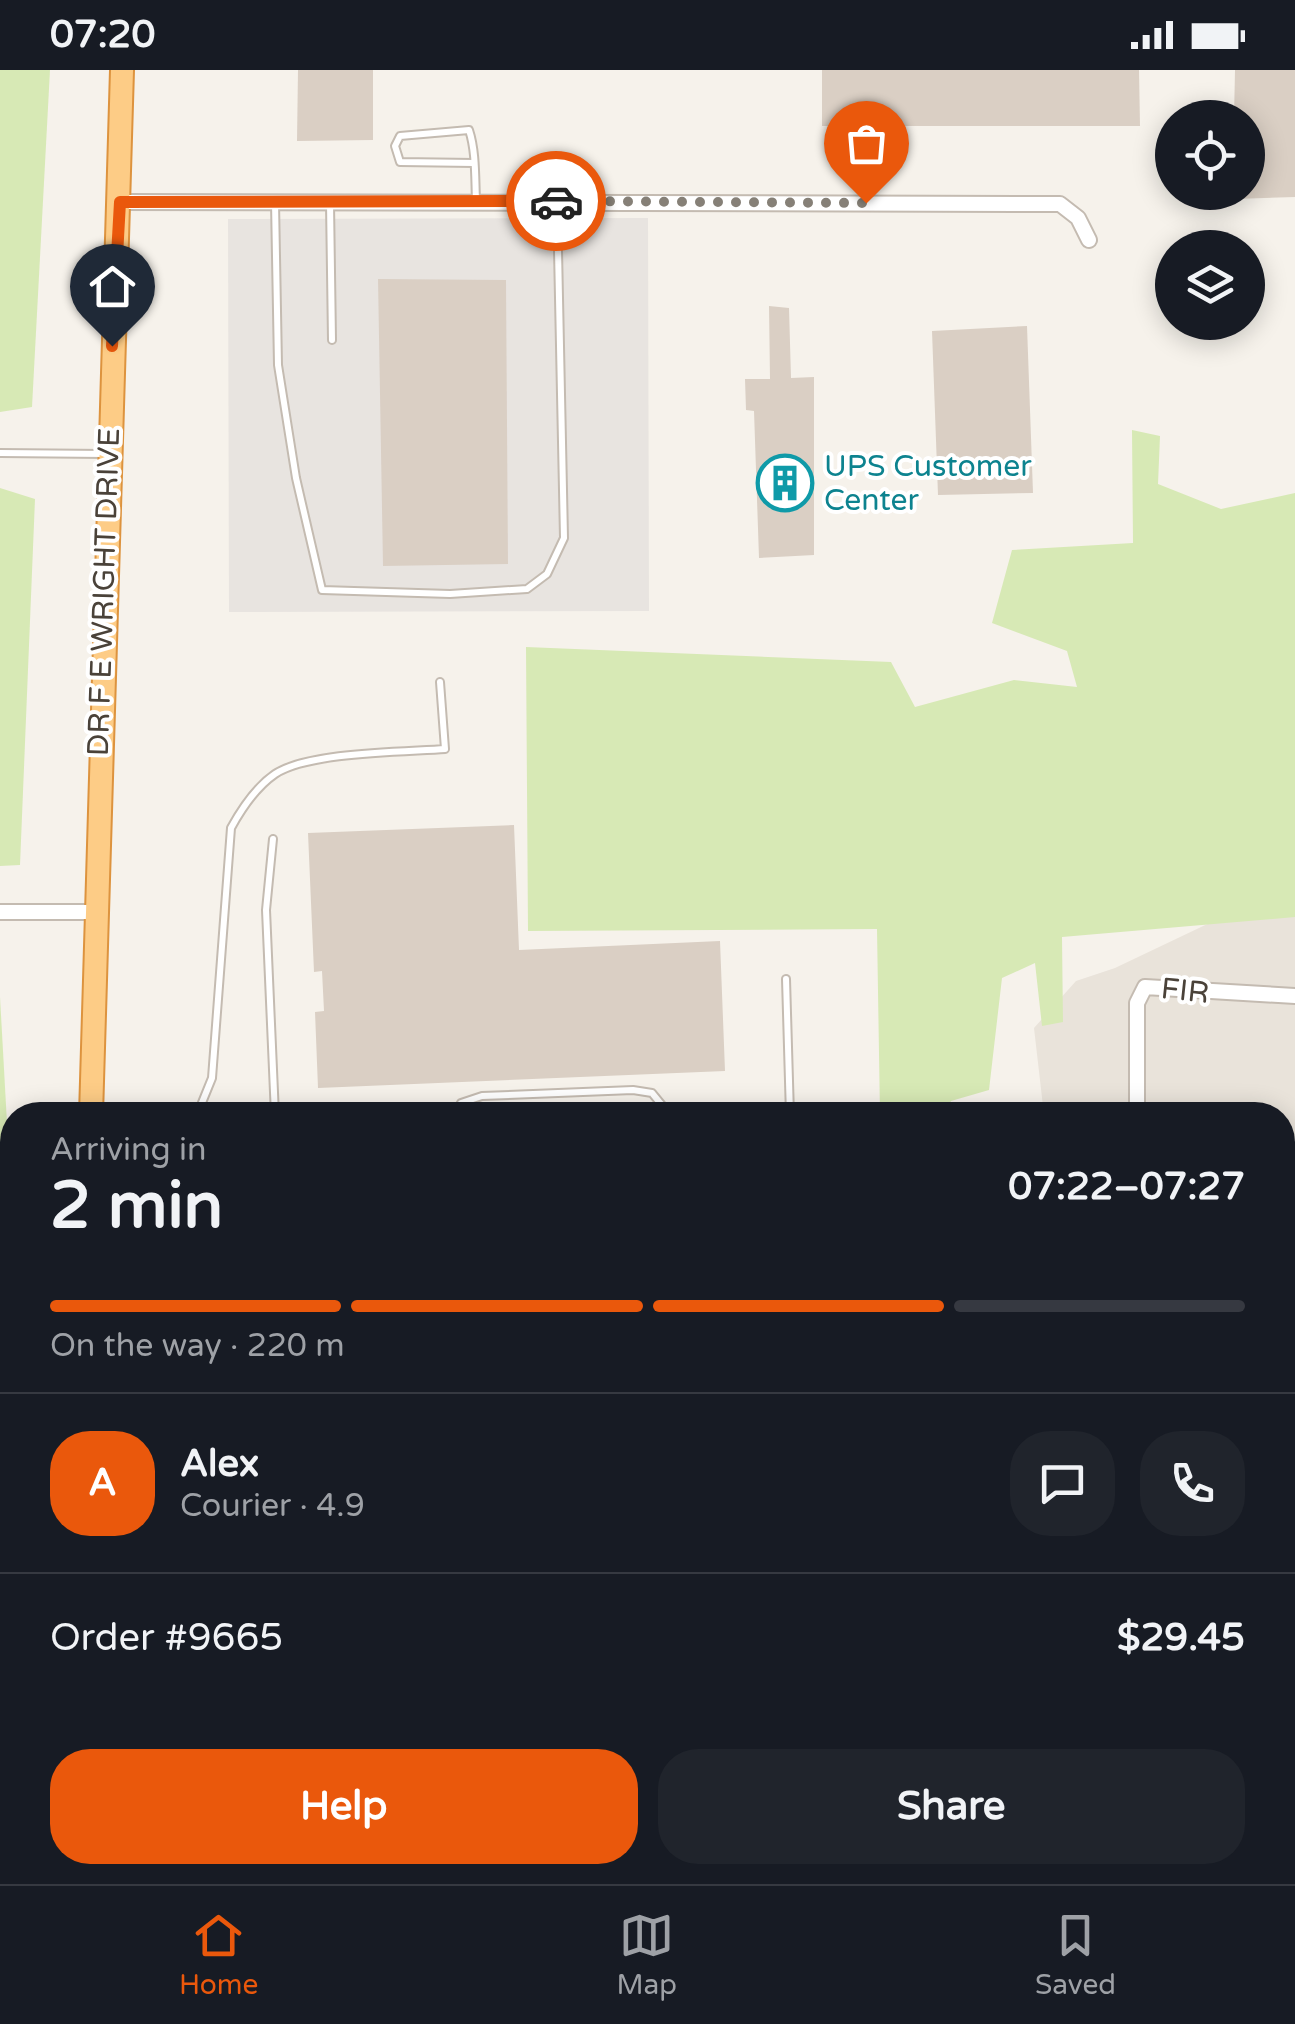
<!DOCTYPE html>
<meta charset="utf-8">
<style>
:root{--surface:#171b24;--page:#20242c;--text:#f1f3f6;--muted:#9ea1a6;--line:#363941;--accent:#ea580c}
body{margin:0;font-family:"Varela Round",sans-serif;background:var(--page);color:var(--text);height:100vh;display:flex;flex-direction:column;font-size:38px;white-space:nowrap}
*{box-sizing:border-box;margin:0}
p{font-size:32px;color:var(--muted)}
.icon{flex:none;width:55px;height:55px;fill:none;stroke:currentColor;stroke-width:2;stroke-linecap:round;stroke-linejoin:round}
.map{position:relative;flex:1;overflow:hidden}
.panel{position:absolute;left:0px;top:1032px;width:1295px;height:782px;display:flex;flex-direction:column;background:var(--surface);border-radius:40px 40px 0 0;box-shadow:0 5px 25px #0003}
.panel>*{flex:none}
.controls{position:absolute;left:1155px;top:30px;display:grid;gap:20px}
.controls a{display:grid;place-items:center;width:110px;height:110px;border-radius:50%;background:var(--surface);box-shadow:0 5px 25px #0003;font-size:50px}
.pin{position:absolute;display:grid;place-items:center;width:85px;height:85px;color:#fff;margin:-102px -42px;border-radius:50% 50% 50% 0;rotate:-45deg;box-shadow:0 0 10px #0007}
.pin .icon{rotate:45deg}
.courier{position:absolute;display:grid;place-items:center;width:100px;height:100px;margin:-50px;border:8px solid #ea580c;border-radius:50%;background:#fff;color:#222;box-shadow:0 2px 12px #0007}
.head em{font-style:normal;font-weight:700}
.head div{display:flex;flex-direction:column-reverse}
.head{display:flex;align-items:center;justify-content:space-between;height:170px;padding:0 50px}
h1{font-size:65px;font-weight:700;line-height:75px}
.bar{display:grid;grid-template-columns:repeat(4,1fr);gap:15px 10px;align-content:center;height:120px;padding:0 50px}
.bar i{height:12px;border-radius:8px;background:var(--line)}
.bar .active{background:var(--accent)}
.bar p{grid-column:span 4}
.line{display:flex;align-items:center;gap:25px;padding:0 50px;border-top:2px solid var(--line)}
.line div{flex:1}
.round{display:grid;place-items:center;flex:none;width:105px;height:105px;border-radius:40px;background:var(--page)}
.button{display:flex;gap:20px;margin-top:auto;padding:20px 50px}
.button a{flex:1;height:115px;border-radius:40px;background:var(--accent);color:#fff;font-size:40px;font-weight:700;line-height:115px;text-align:center}
.button a+a{background:var(--page);color:var(--text)}
.status{display:flex;justify-content:space-between;align-items:center;height:70px;padding:0 50px;background:var(--surface);direction:ltr}
.status svg{height:28px;fill:currentColor}
.tabs{display:flex;justify-content:space-around;align-items:center;height:140px;border-top:2px solid var(--line);background:var(--surface);font-size:28px;color:var(--muted)}
.tabs a{display:grid;justify-items:center;gap:5px}
.tabs .active{color:var(--accent)}
.map>svg:first-child{display:block}
</style>
<div class="status"><b>07:20</b><svg viewBox="0 0 49 12"><path d="M0 12V9h3v3zM5 12V6h3v6zM10 12V3h3v9zM15 12V0h3v12zM26 1h20v11H26zM47 4h2v5h-2z"/></svg></div>
<div class="map">
<svg width="1295" height="1814" viewBox="0 0 1295 1814">
<rect width="100%" height="100%" fill="#f6f2eb"/>
<!-- residential -->
<g fill="#e9e3da">
<polygon points="1295,844 1295,1710 1283,1726 1282,1045 1044,1045 1034,958 1076,911 1115,898 1220,848"/>
<polygon points="1046,1803 1046,1802 1191,1803 1182,1814 1047,1814"/>
</g>
<!-- industrial -->
<polygon fill="#e8e4e0" points="648,148 649,541 229,542 228,149"/>
<!-- green -->
<g fill="#d7e9b5">
<polygon points="0,0 50,0 32,337 0,342"/>
<polygon points="1132,360 1160,366 1158,414 1221,439 1295,423 1295,847 1062,867 1063,952 1042,956 1035,893 1002,908 989,1020 951,1031 944,1045 880,1045 877,859 528,861 526,577 891,592 915,637 1014,610 1077,617 1067,581 992,553 1012,480 1133,473"/>
<polygon points="0,418 35,429 20,795 0,796"/>
<polygon points="0,927 12,1143 12,1568 0,1541"/>
<polygon points="12,1647 12,1659 1,1808 0,1657"/>
</g>
<g fill="none" stroke-linecap="round" stroke-linejoin="round">
<!-- stream -->
<polyline stroke="#a9daf1" stroke-width="5" points="662,1809 662,1814"/>
</g>
<!-- building -->
<g fill="#dacfc4">
<polygon points="298,0 373,0 373,70 297,71"/>
<polygon points="822,0 1139,0 1140,56 822,56"/>
<polygon points="1235,0 1295,0 1295,127 1234,129 1234,122 1248,122 1248,48 1234,48"/>
<polygon points="378,209 506,210 508,494 383,496"/>
<polygon points="769,236 789,238 791,308 814,307 814,485 759,488 754,341 746,340 745,309 770,309"/>
<polygon points="1027,256 1033,423 938,425 932,261"/>
<polygon points="514,755 519,880 720,871 725,1001 318,1018 315,942 324,941 322,901 314,902 308,763"/>
<rect x="535" y="1802" width="96" height="12"/>
</g>
<g fill="none" stroke-linecap="round" stroke-linejoin="round">
<!-- service casing -->
<g stroke="#c4bbb1" stroke-width="10">
<g id="service">
<path d="M474,93L400,92L395,76L400,66L469,60C476,81 475,108 476,130"/>
<polyline points="275,132 278,295 296,408 322,520 450,524 527,519 547,504 564,468 557,132"/>
<polyline points="330,133 332,270"/>
<polyline points="0,383 106,384"/>
<polyline points="273,769 266,840 275,1045"/>
<polyline points="786,909 790,1045"/>
<path d="M197,1045L212,1008L231,758C242,738 256,717 275,704C308,682 403,682 445,679L440,612"/>
<polyline points="454,1045 461,1033 482,1026 633,1020 652,1023 670,1045"/>
</g>
</g>
<!-- minor casing -->
<g stroke="#c4bbb1" stroke-width="18">
<g id="minor">
<polyline points="119,132 1060,134 1078,148 1089,170"/>
<polyline points="0,842 94,842"/>
<polyline points="1137,1045 1137,933 1145,917 1295,926"/>
<polyline points="1282,1155 1295,1155"/>
<polyline points="1282,1410 1295,1410"/>
<polyline points="1282,1554 1295,1542"/>
<polyline points="1282,1758 1295,1768"/>
</g>
</g>
<!-- trunk casing -->
<g stroke="#dd933e" stroke-width="26">
<g id="trunk">
<polyline points="91,1045 122,0"/>
<polyline points="80,1802 80,1814"/>
</g>
</g>
<!-- service -->
<use href="#service" stroke="#fff" stroke-width="6"/>
<!-- minor -->
<use href="#minor" stroke="#fff" stroke-width="14"/>
<!-- trunk -->
<use href="#trunk" stroke="#fdcc86" stroke-width="22"/>
</g>
<g fill="none" stroke-linecap="round" stroke-linejoin="round">
<!-- done -->
<polyline stroke="#868077" stroke-width="10" stroke-dasharray="0 18" points="556,131 866,133"/>
<!-- route -->
<polyline stroke="#ea580c" stroke-width="12" points="112,276 120,132 556,131"/>
</g>
<!-- icons -->
<defs>
<g id="building-ring" transform="scale(2.875)"><circle r="9.5" fill="#fff" stroke="#0f9aa8" stroke-width="1.5"/><path d="M-4-6H4V6H1V3H-1V6H-4ZM-2.5-4.3h1.7v1.8h-1.7ZM.8-4.3h1.7v1.8H.8ZM-2.5-1h1.7V.8h-1.7ZM.8-1h1.7V.8H.8Z" fill="#0f9aa8"/></g>
</defs>
<g fill-rule="evenodd">
<use href="#building-ring" x="785" y="413"/>
</g>
<g text-anchor="middle" dominant-baseline="central" stroke-width="8" stroke-linejoin="round" paint-order="stroke">
<!-- culture labels -->
<g font-size="30" fill="#0d838f" stroke="#fff" text-anchor="start">
<text x="824" y="396">UPS Customer<tspan x="824" dy="34">Center</tspan></text>
</g>
<!-- street labels -->
<g font-size="30" fill="#4a4239" stroke="#fff">
<text transform="translate(104 522) rotate(-88)">DR F E WRIGHT DRIVE</text>
<text transform="translate(1185 921) rotate(6)">FIR</text>
</g>
</g>
</svg>
<div class="controls">
<a><svg class="icon" aria-label="locate" viewBox="0 0 24 24"><circle cx="12" cy="12" r="6"/><path d="M12 2v4M12 18v4M2 12h4M18 12h4"/></svg></a>
<a><svg class="icon" aria-label="layers" viewBox="0 0 24 24"><path d="M12 4l9 5-9 5-9-5zM3 14l9 5 9-5"/></svg></a>
</div>
<div class="pin" style="left:866px;top:133px;background:#ea580c"><svg class="icon" aria-label="bag" viewBox="0 0 24 24"><path d="M5 8h14l-1 12H6zM9 8a3 3 0 0 1 6 0"/></svg></div>
<div class="pin" style="left:112px;top:276px;background:#1f2937"><svg class="icon" aria-label="home" viewBox="0 0 24 24"><path d="M3 11l9-7 9 7M6 9v11h12V9"/></svg></div>
<div class="courier" style="left:556px;top:131px"><svg class="icon" aria-label="car" viewBox="0 0 24 24"><path d="M5 17H2v-5l4-1 3-4h7l3 4 3 1v5h-3M9 17h6M6 11h13"/><circle cx="7" cy="17" r="2"/><circle cx="17" cy="17" r="2"/></svg></div>
<section class="panel">
<div class="head"><div><h1>2 min</h1><p>Arriving in</p></div><em>07:22–07:27</em></div>
<div class="bar"><i class="active"></i><i class="active"></i><i class="active"></i><i></i><p>On the way · 220 m</p></div>
<div class="line" style="height:180px"><b class="round" style="background:var(--accent);color:#fff">A</b><div><b>Alex</b><p>Courier · 4.9</p></div><a class="round"><svg class="icon" aria-label="chat" viewBox="0 0 24 24"><path d="M4 5h16v11H9l-5 4z"/></svg></a><a class="round"><svg class="icon" aria-label="phone" viewBox="0 0 24 24"><path d="M5 4h4l2 5-3 2q2 4 5 5l2-3 5 2v4C11 20 4 13 5 4z"/></svg></a></div>
<div class="line" style="height:130px"><div>Order #9665</div><b>$29.45</b></div>
<div class="button"><a>Help</a><a>Share</a></div>
</section>
</div>
<nav class="tabs">
<a class="active"><svg class="icon" aria-label="home" viewBox="0 0 24 24"><path d="M3 11l9-7 9 7M6 9v11h12V9"/></svg>Home</a>
<a><svg class="icon" aria-label="map" viewBox="0 0 24 24"><path d="M3 6l6-2 6 2 6-2v14l-6 2-6-2-6 2zM9 4v14M15 6v14"/></svg>Map</a>
<a><svg class="icon" aria-label="saved" viewBox="0 0 24 24"><path d="M7 4h10v16l-5-4-5 4z"/></svg>Saved</a>
</nav>
